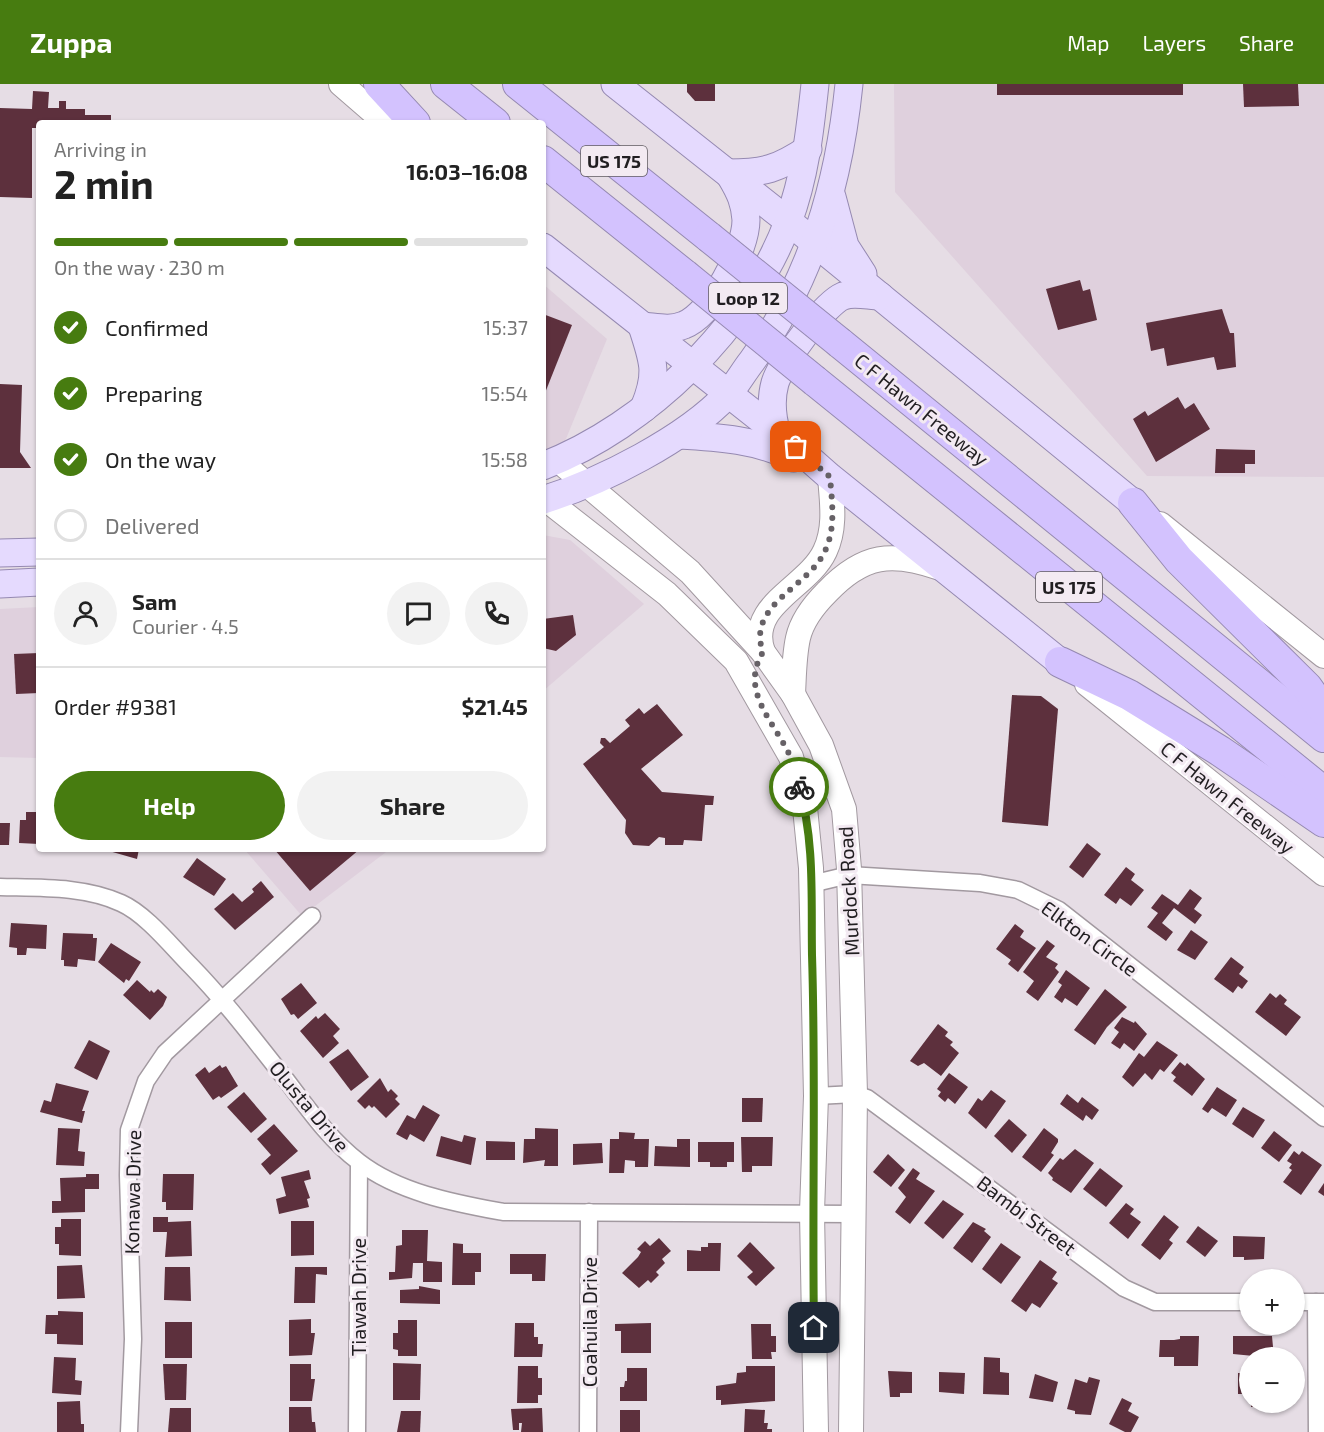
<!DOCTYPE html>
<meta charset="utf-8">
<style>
:root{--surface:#fff;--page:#f2f2f2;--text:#222;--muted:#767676;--line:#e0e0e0;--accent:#477c10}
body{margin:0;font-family:"Exo 2",sans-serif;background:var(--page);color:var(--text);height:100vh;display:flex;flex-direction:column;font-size:22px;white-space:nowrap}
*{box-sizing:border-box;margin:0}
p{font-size:20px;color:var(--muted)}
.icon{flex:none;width:33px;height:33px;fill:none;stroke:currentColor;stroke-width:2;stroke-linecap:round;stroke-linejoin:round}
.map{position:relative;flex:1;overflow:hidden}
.side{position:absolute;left:36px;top:36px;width:510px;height:732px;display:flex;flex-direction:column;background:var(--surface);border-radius:6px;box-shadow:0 2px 4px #0004}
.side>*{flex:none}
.fabs{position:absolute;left:1239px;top:1185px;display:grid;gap:12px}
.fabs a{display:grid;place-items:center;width:66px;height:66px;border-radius:50%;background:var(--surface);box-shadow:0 2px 4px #0004;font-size:30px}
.pin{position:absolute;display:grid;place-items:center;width:51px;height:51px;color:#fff;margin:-26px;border-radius:12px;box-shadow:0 3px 9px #0006}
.courier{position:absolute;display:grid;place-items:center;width:60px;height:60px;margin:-30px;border:4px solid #477c10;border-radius:50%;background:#fff;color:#222;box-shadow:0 2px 8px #0007}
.head em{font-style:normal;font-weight:700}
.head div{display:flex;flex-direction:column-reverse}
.head{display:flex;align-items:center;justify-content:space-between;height:102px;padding:0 18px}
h1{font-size:39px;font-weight:700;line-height:45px}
.bar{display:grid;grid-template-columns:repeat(4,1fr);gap:9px 6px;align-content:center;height:72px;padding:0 18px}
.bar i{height:8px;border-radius:4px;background:var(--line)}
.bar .on{background:var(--accent)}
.bar p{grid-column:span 4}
.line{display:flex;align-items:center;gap:15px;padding:0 18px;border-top:2px solid var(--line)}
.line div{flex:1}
.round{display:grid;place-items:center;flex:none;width:63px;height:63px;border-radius:32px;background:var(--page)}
ol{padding:0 18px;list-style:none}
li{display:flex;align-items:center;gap:18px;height:66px}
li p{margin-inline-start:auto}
li .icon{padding:6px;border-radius:50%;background:var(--accent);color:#fff;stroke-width:4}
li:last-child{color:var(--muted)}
li i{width:33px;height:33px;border:3px solid var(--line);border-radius:50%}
.cta{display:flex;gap:12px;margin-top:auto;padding:12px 18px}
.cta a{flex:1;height:69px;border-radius:36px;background:var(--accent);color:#fff;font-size:24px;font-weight:700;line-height:69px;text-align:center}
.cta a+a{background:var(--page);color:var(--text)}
header{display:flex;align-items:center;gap:36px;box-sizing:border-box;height:84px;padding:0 30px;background:var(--accent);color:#fff}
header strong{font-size:28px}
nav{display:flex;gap:33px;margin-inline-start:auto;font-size:21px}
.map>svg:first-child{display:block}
</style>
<header>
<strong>Zuppa</strong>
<nav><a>Map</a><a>Layers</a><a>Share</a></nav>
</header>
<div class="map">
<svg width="1324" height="1348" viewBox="0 0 1324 1348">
<rect width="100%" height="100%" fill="#e6dde5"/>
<!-- built -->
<g fill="#dfd0dd">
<polygon points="894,0 1324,0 1324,393 1147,392 895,108"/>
<polygon points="543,200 607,255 561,367 543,372"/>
<polygon points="543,451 570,456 644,520 543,607"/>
<polygon points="39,523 39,674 0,673 0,525"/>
<polygon points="244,765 390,765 302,832"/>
</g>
<!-- building -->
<g fill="#5d303d">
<polygon points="687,0 715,0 715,17 695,17 687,8"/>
<rect x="997" y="0" width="186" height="11"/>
<polygon points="1243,0 1298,0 1299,22 1244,23"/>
<polygon points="33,7 49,8 48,24 59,24 59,17 66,17 66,25 85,25 85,31 111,31 111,39 39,39 39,44 32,44 32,114 0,113 0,24 32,25"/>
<polygon points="1080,196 1083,207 1090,205 1097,236 1058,246 1046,205"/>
<polygon points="1222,225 1230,249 1234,249 1236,283 1217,286 1214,273 1167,282 1164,264 1151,267 1146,239"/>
<polygon points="543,230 572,241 543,314"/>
<polygon points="0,300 22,301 20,368 31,384 0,384"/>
<polygon points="1178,313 1185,325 1194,319 1210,345 1156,378 1133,335 1145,327 1148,332"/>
<polygon points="1216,365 1255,366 1255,380 1245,380 1245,389 1215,389"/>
<polygon points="573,531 576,551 556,567 543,564 543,535"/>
<polygon points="39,569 39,609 16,610 14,570"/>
<polygon points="1012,611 1041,612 1058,625 1048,742 1002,738"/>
<polygon points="657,620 683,651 641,685 662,708 714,712 713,721 705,721 702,757 684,756 683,761 665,761 665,754 659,753 649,762 633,761 625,749 626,736 583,680 604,663 600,659 601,654 605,654 610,659 630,642 625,636 639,624 644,630"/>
<polygon points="26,728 39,728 39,760 19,759 20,736 26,736"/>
<polygon points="0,739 10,739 9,761 0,761"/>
<polygon points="1087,759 1101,770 1083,794 1069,783"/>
<polygon points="102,765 139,765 137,775"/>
<polygon points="274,765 360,765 310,807"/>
<polygon points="197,774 226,795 214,812 183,793"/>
<polygon points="1126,783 1135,790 1131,796 1144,806 1131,822 1120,814 1116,820 1104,811"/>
<polygon points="261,797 274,813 235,846 214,825 233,809 242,818 254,808 252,805"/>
<polygon points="1190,805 1202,814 1194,825 1202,831 1195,840 1174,824 1162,839 1173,848 1166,857 1147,843 1158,829 1151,824 1162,810 1178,821"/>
<polygon points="11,839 47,841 46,865 27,864 26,871 17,871 17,864 9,863"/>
<polygon points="1015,840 1024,847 1020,853 1036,864 1018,888 1008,880 1011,876 996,865"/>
<polygon points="1191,846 1208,858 1195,876 1177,866"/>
<polygon points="63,849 93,850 93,854 97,854 95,877 78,875 77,883 64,882 64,876 61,876"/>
<polygon points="1047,856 1055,862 1046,873 1058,880 1055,884 1059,888 1038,917 1026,908 1034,897 1023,888"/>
<polygon points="111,859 141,878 129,897 126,895 124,899 98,878"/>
<polygon points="1231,873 1244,883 1239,890 1248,897 1242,905 1238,902 1233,909 1214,895"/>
<polygon points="1066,886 1090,904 1077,922 1065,914 1062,919 1054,913 1062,901 1058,898"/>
<polygon points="137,896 150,908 151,906 154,909 158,905 167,913 163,922 150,936 123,911"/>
<polygon points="301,899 317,919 298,935 294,930 291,931 281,915"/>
<polygon points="1105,905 1127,923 1107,943 1095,961 1074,946"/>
<polygon points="1270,909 1276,914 1280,910 1287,916 1284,920 1301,933 1286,952 1255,928"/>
<polygon points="325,929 340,945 333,952 339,959 323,974 300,947 316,932 318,935"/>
<polygon points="1122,933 1134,939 1135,937 1147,950 1134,967 1124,959 1120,965 1111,959 1119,948 1114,944"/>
<polygon points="938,940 948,948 945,952 953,958 950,961 959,969 941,992 924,979 918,982 910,977"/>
<polygon points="89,956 110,967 97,996 74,984"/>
<polygon points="1157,957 1178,971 1164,988 1160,985 1152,996 1145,989 1133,1003 1122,993 1139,969 1144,973"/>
<polygon points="348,965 369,993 351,1007 329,978"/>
<polygon points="1180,978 1185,982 1187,979 1205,995 1192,1012 1173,997 1176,993 1171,989"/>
<polygon points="220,981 222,984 226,982 238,1002 221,1014 219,1012 213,1016 195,991 205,983 209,989"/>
<polygon points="949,989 968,1003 955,1020 948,1014 945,1018 938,1012 941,1008 937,1005"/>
<polygon points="380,994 388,1008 391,1005 398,1012 395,1015 400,1020 386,1034 374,1022 372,1024 369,1021 365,1025 357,1017"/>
<polygon points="56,999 89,1007 82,1027 85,1027 82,1039 40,1028 44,1016 51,1018"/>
<polygon points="1217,1003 1237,1016 1226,1033 1212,1024 1208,1029 1202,1025"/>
<polygon points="991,1006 1006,1017 986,1045 968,1029 978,1014 982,1017"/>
<polygon points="244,1008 267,1035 251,1049 227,1023"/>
<polygon points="1067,1010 1078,1019 1082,1013 1099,1026 1092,1036 1086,1031 1083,1037 1060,1020"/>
<polygon points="742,1014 763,1014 762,1038 742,1038"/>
<polygon points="423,1021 440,1031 424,1058 410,1050 407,1056 396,1050 407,1031 415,1035"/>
<polygon points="1243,1023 1265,1036 1253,1054 1232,1040"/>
<polygon points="1009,1035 1027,1051 1012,1069 994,1052"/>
<polygon points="274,1040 298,1067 270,1091 261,1080 271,1071 257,1055"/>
<polygon points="58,1044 80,1045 78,1067 85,1068 84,1082 56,1081"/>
<polygon points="535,1044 558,1045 558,1082 544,1082 545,1076 523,1079 524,1055 535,1055"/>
<polygon points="1044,1044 1058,1055 1058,1058 1051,1069 1054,1071 1041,1088 1022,1073"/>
<polygon points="1274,1047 1292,1061 1279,1078 1261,1064"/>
<polygon points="619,1048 635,1049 634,1055 649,1055 648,1083 635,1083 635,1077 625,1076 624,1089 609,1089 610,1055 619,1055"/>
<polygon points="464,1051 476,1054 471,1081 436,1072 441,1052 462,1058"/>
<polygon points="741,1053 773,1053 772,1082 752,1082 752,1088 742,1088"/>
<polygon points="677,1055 690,1055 690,1083 654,1082 655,1062 677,1063"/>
<polygon points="486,1057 515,1058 515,1076 486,1076"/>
<polygon points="698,1058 734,1058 734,1078 727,1078 727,1083 710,1083 710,1078 698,1078"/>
<polygon points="602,1059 603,1079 573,1081 573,1060"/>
<polygon points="1075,1065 1094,1079 1071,1109 1052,1096 1053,1094 1048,1089 1060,1074 1063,1076"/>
<polygon points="1294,1067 1299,1071 1302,1067 1322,1081 1301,1111 1283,1098 1292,1086 1289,1084 1292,1080 1287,1077"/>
<polygon points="888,1070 905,1086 891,1103 873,1088"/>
<polygon points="913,1084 920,1089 916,1095 935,1107 910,1140 895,1128 906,1113 898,1104"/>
<polygon points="1100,1084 1123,1102 1106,1123 1083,1105"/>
<polygon points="309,1086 311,1095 304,1097 310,1114 307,1115 309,1123 279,1130 276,1115 286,1112 281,1093"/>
<polygon points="86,1090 99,1090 99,1105 85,1105 85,1128 52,1129 52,1117 61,1117 60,1094 86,1093"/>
<polygon points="163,1090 194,1090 193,1126 166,1126 166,1118 162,1118"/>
<polygon points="1324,1099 1324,1112 1318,1108"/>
<polygon points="943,1116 964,1130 943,1155 924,1139"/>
<polygon points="1126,1119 1134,1125 1130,1130 1141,1138 1128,1155 1109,1139"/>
<polygon points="1164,1131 1179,1143 1169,1156 1173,1159 1160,1176 1141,1161"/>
<polygon points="153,1133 168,1133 168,1138 191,1137 192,1172 165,1173 167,1148 153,1148"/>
<polygon points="61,1135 81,1135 81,1172 59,1171 59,1160 55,1160 55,1143 61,1143"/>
<polygon points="291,1137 314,1137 314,1171 291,1172"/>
<polygon points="973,1138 986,1145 984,1147 991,1153 972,1179 953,1164"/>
<polygon points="1198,1142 1218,1157 1205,1173 1186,1158"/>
<polygon points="402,1146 428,1146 427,1177 442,1178 442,1198 423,1198 423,1179 413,1179 412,1194 389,1196 389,1188 395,1188 396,1162 402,1161"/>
<polygon points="1233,1152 1265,1153 1264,1175 1244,1176 1244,1173 1233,1173"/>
<polygon points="659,1154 671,1167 662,1175 665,1179 656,1188 659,1191 651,1199 648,1196 639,1204 622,1189 638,1173 641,1168 637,1165 645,1157 650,1162"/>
<polygon points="750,1158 775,1184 756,1202 747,1193 753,1188 737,1172"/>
<polygon points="453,1159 463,1160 463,1169 481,1169 481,1188 475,1188 475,1201 452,1201"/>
<polygon points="708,1159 721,1159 720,1187 687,1187 687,1166 701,1167 701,1163 708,1163"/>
<polygon points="1001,1159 1021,1173 1001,1200 982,1185"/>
<polygon points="510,1170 546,1170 545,1197 532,1197 532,1190 510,1190"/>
<polygon points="1040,1176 1057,1188 1052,1195 1058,1199 1040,1224 1032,1219 1026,1228 1011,1217"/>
<polygon points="82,1181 85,1214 57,1215 57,1182"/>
<polygon points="165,1183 190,1183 191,1217 164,1216"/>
<polygon points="295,1183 327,1183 327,1191 316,1190 315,1219 294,1219"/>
<polygon points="419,1202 440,1206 440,1220 400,1219 400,1206 419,1205"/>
<polygon points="58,1227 83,1228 83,1261 57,1260 57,1250 45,1250 46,1231 58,1231"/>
<polygon points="311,1235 311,1249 315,1249 312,1271 289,1272 289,1236"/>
<polygon points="398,1236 417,1236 417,1272 398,1272 398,1266 393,1265 393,1249 398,1249"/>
<rect x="165" y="1238" width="27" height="36"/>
<polygon points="515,1239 534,1239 534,1253 538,1253 538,1260 543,1260 542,1273 514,1273"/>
<polygon points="651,1239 651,1269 621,1269 621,1247 615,1247 615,1240"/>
<polygon points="751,1240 771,1240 771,1252 776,1252 776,1268 771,1268 772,1275 752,1275"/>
<polygon points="1180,1252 1199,1252 1198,1282 1174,1282 1174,1273 1159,1273 1160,1256 1174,1256 1180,1255"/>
<polygon points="1233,1252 1272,1252 1274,1274 1233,1270"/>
<polygon points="54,1273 76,1274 75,1296 82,1297 81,1311 52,1309"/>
<polygon points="984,1273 1000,1274 1000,1288 1009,1289 1009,1311 983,1310"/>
<polygon points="393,1279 421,1280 420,1316 393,1316"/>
<polygon points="163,1280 187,1280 186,1316 165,1316"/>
<polygon points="290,1280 311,1280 311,1295 315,1295 312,1317 290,1317"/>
<polygon points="518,1282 538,1282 538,1294 542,1294 542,1311 538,1311 538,1319 517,1319"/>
<polygon points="746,1282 775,1282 775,1317 721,1321 721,1316 716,1316 716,1302 736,1299 737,1289 746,1288"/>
<polygon points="627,1284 647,1284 647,1317 620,1317 620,1303 624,1303 625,1297 627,1297"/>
<polygon points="888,1287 912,1288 912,1309 900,1309 900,1313 890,1313"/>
<polygon points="939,1288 965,1289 964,1310 939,1308"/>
<rect x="1238" y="1289" width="12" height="21"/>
<polygon points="1035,1290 1058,1298 1053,1318 1029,1314"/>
<polygon points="1089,1293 1100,1296 1091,1331 1075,1330 1075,1327 1067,1325 1075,1295 1087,1299"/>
<polygon points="1122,1314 1132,1319 1128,1327 1139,1333 1131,1348 1125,1348 1109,1340"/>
<polygon points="80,1317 81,1340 84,1340 84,1348 57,1348 57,1318"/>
<rect x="1251" y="1318" width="23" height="5"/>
<polygon points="289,1323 311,1323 312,1338 315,1338 316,1348 289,1348"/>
<polygon points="170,1324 191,1324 191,1348 168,1348"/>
<polygon points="542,1324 543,1348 521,1348 522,1339 519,1339 519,1346 513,1346 511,1325"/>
<polygon points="745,1325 765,1326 764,1339 768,1339 767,1345 772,1345 772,1348 744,1348"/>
<rect x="620" y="1326" width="20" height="22"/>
<polygon points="401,1327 421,1327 420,1348 397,1348"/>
</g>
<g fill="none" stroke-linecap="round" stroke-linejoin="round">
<!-- minor casing -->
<g stroke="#a299a0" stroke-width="19">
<g id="minor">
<polyline points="811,800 849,791 980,799 1018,806 1059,826 1324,1034"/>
<path d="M0,803C39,804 84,802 121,819C146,830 172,863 191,882C226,918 256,958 287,997C309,1026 330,1056 359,1078C399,1109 455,1119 503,1128L855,1130"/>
<polyline points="816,1012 855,1010 867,1014 1124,1204 1155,1218 1250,1218"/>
<polyline points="1294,1218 1324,1218"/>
<polyline points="1316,1218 1317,1348"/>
<polyline points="129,1348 133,1255 128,1091 129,1046 146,997 165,969 312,832"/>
<polyline points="357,1348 359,1079"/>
<polyline points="588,1348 589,1128"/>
</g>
</g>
<!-- secondary casing -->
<g stroke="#a299a0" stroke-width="26">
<g id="secondary">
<polyline points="341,0 386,39"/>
<polyline points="558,376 690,488 763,568 793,610 821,661 844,725 849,785 855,1010 851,1348"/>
<polyline points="543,413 667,510 736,577 791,673 805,724 811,784 816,1012 812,1128 816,1348"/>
<polyline points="1160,440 1324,572"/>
<path d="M763,568C746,521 808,504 825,467C836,444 832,418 830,393"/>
<polyline points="1087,600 1324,790"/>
<path d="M793,610C794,592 794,572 798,554C802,536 814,521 827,508C863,470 892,467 940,484"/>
</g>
</g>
<!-- primary casing -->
<g stroke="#9589b1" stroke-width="29">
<g id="primary">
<polyline points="615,0 788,137 1133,419"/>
<path d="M728,89C764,89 778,85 808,65"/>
<polyline points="832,113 845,162 863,190"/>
<polyline points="543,163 796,363 830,393 1060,578"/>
<path d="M642,242C656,243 670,247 684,241C712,230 746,166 746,136C745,119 740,108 731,93"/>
<path d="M642,242C653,277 659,288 644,324"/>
<path d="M777,350C772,333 770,317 775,299C781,279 824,220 843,212C854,208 869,212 880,212"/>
<path d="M679,351C718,353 759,356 794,374"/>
<path d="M543,382C647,342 749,242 788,138C805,93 810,47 815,0"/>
<path d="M543,416C601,398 686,355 728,310C737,300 744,287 752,277C812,195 839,100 849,0"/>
<polyline points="0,469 39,468"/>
<polyline points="0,500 39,498"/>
</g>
</g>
<!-- motorway casing -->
<g stroke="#9589b1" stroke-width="32">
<g id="motorway">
<polyline points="379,0 415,39"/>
<polyline points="446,0 495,39"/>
<polyline points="518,0 709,153"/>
<polyline points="543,77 685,191"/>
<polyline points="840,259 1324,653"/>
<polyline points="815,297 1324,708"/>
<polyline points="1133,419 1179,476 1307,603 1324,627"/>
<polyline points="1060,578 1129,611 1220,667 1324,738"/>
</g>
</g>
<!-- minor -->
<use href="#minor" stroke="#fff" stroke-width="16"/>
<!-- secondary -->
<use href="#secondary" stroke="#fff" stroke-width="24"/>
<!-- primary -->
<use href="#primary" stroke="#e5dafe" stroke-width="27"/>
<!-- motorway -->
<use href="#motorway" stroke="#d3c2fe" stroke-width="30"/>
<!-- motorway-bridge casing -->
<g stroke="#9589b1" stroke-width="32" stroke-linecap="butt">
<g id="motorway-bridge">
<polyline points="709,153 840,259"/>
<polyline points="685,191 815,297"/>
</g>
</g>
<!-- motorway-bridge -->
<use href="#motorway-bridge" stroke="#d3c2fe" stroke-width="30"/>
</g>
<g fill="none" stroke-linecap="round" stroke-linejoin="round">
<!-- done -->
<path stroke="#666166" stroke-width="6" stroke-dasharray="0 10.8" d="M796,363L830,393C832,418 836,444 825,467C808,504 746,521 763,568C739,607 774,637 790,672C795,682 797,693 799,703"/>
<!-- route -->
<path stroke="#477c10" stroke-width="8" d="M799,703C815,757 811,816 812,871C816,995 812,1120 814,1244"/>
</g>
<g text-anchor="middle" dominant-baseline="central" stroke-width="6" stroke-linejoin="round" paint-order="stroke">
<!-- shield labels -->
<g fill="#f3eaf2" stroke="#605b60" stroke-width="1.5">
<rect x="581" y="62" width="66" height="30" rx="4.5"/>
<rect x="709" y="199" width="78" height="30" rx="4.5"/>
<rect x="1036" y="488" width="66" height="30" rx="4.5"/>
</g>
<g font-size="18" font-weight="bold" fill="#211e21">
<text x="614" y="77">US 175</text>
<text x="748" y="214">Loop 12</text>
<text x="1069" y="503">US 175</text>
</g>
<!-- street labels -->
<g font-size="20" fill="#211e21" stroke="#f3eaf2">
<text transform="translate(922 325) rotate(39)">C F Hawn Freeway</text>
<text transform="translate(1228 713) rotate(39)">C F Hawn Freeway</text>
<text transform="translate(848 807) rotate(-93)">Murdock Road</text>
<text transform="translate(1090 854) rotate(36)">Elkton Circle</text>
<text transform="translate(310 1022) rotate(50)">Olusta Drive</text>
<text transform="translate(132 1108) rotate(-89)">Konawa Drive</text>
<text transform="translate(1027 1131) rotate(37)">Bambi Street</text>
<text transform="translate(358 1213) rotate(-90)">Tiawah Drive</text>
<text transform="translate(589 1238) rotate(-90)">Coahuila Drive</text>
</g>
</g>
</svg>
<div class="fabs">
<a>+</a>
<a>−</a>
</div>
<div class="pin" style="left:796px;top:363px;background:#ea580c"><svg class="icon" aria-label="bag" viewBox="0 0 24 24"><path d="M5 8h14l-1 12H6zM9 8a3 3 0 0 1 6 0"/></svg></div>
<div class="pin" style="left:814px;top:1244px;background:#1f2937"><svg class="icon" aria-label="home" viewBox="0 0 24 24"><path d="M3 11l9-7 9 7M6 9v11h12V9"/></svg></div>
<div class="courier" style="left:799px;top:703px"><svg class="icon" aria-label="bike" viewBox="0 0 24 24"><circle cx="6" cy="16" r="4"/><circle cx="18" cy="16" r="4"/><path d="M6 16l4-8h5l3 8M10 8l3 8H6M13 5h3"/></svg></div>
<section class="side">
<div class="head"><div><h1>2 min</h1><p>Arriving in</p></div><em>16:03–16:08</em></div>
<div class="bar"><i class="on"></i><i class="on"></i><i class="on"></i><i></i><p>On the way · 230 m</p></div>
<ol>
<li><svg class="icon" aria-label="check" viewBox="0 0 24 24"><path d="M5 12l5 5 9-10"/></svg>Confirmed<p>15:37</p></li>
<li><svg class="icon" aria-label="check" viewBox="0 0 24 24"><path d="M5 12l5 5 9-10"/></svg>Preparing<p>15:54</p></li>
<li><svg class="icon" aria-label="check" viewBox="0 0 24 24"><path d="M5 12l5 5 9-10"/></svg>On the way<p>15:58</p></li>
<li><i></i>Delivered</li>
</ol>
<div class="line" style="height:108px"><a class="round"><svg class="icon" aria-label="person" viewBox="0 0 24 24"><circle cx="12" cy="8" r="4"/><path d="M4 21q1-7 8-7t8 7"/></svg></a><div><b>Sam</b><p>Courier · 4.5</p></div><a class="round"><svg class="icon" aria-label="chat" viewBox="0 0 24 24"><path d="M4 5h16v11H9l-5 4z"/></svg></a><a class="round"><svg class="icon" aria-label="phone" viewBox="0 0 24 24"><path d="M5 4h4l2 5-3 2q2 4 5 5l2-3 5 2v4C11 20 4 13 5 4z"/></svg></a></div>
<div class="line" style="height:78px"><div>Order #9381</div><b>$21.45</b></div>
<div class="cta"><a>Help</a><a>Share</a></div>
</section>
</div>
